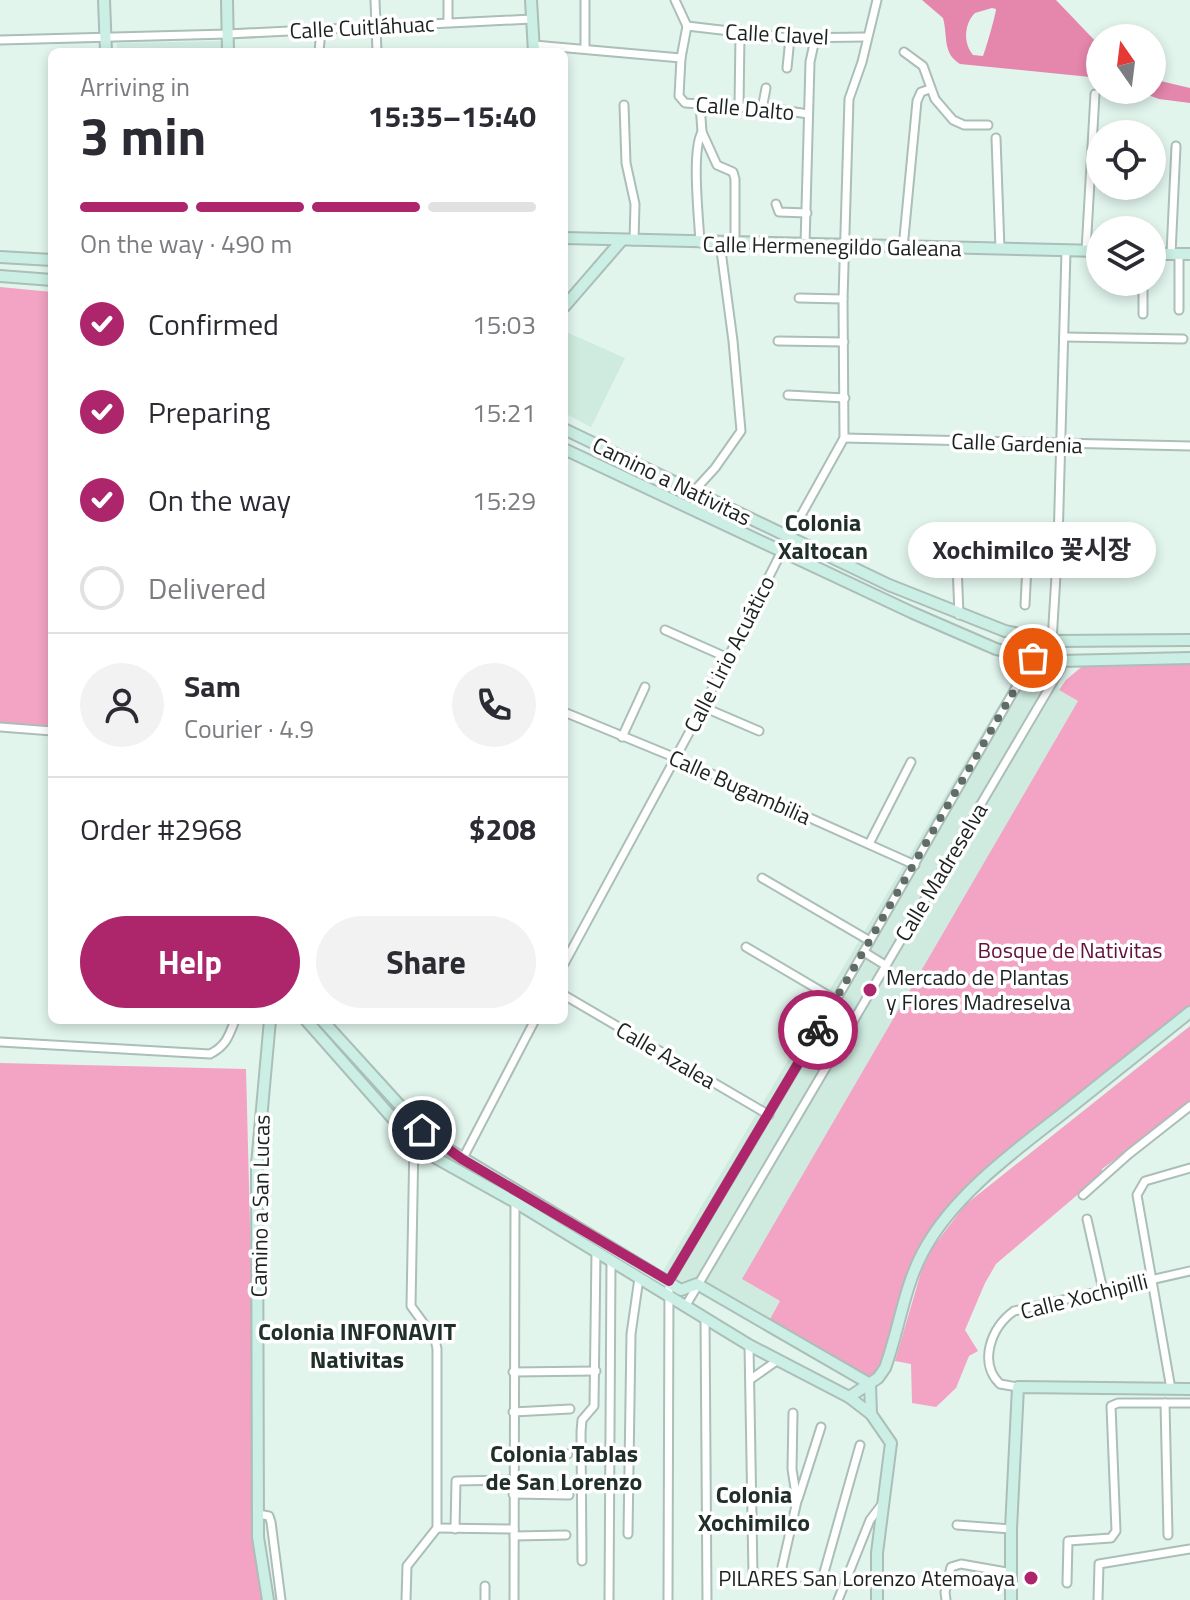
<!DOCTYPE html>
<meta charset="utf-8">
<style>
:root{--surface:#fff;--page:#f2f2f3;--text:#2b2b33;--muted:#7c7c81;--line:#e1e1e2;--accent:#ad266c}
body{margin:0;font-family:"Titillium Web","Noto Sans KR",sans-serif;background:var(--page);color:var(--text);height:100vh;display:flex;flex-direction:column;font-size:30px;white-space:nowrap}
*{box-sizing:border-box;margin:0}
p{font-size:26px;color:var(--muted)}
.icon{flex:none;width:44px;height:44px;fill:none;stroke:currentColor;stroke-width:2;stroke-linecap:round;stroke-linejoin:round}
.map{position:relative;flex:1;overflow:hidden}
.drawer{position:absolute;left:48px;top:48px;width:520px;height:976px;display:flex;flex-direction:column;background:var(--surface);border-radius:12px;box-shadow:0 4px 12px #0003}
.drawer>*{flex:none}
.needle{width:52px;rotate:346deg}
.fabs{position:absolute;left:1086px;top:24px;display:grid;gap:16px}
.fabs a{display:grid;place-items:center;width:80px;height:80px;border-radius:50%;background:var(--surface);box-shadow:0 4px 12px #0003;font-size:40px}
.pin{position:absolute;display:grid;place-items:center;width:68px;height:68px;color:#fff;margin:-34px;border:4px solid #fff;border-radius:50%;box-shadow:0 2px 8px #0007}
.courier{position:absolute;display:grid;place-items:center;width:80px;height:80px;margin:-40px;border:6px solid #ad266c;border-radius:50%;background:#fff;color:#222;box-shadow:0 2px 10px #0007}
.bubble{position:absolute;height:56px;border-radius:28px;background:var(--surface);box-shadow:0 4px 12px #0003;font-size:26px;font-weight:700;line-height:56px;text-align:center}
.head em{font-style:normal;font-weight:700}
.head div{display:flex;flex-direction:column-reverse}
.head{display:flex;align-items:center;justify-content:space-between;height:136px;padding:0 32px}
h1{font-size:52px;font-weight:700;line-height:60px}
.bar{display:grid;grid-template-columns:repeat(4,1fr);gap:12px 8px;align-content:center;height:96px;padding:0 32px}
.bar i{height:10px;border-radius:6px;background:var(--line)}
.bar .selected{background:var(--accent)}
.bar p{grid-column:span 4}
.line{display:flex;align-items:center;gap:20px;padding:0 32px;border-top:2px solid var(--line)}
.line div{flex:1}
.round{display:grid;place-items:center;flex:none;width:84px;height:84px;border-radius:42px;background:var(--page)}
ol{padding:0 32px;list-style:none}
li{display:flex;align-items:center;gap:24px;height:88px}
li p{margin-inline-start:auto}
li .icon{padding:8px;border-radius:50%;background:var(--accent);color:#fff;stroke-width:4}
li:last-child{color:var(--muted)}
li i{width:44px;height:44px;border:4px solid var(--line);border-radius:50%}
.button{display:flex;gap:16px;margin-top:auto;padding:16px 32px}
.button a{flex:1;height:92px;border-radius:48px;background:var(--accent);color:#fff;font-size:32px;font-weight:700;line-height:92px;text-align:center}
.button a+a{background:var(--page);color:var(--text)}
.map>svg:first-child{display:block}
</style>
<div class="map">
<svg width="1190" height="1600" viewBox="0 0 1190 1600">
<rect width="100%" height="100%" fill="#e1f5ed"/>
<!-- built -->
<g fill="#cfebe0">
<polygon points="224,41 224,52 117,52 117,43"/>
<polygon points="564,331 625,358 591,427 564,413"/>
<polygon points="1023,664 1042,664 1056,672 1059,690 1078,701 743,1279 780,1301 770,1319 699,1279 686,1287 662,1273"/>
</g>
<!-- green -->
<g fill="#f3a3c3">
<polygon points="0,287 52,292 52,727 0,723"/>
<polygon points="1085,664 1190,665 1190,1010 993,1167 950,1205 926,1238 877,1374 867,1377 770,1319 780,1301 742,1279 1078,701 1059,690 1066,680"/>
<polygon points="1190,1026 1190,1101 1182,1108 1187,1114 1136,1152 1132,1147 1102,1169 1102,1174 996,1264 985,1283 965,1330 978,1351 969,1356 956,1388 936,1407 912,1403 911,1364 895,1361 922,1269 933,1247 965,1205"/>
<polygon points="0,1063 246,1069 258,1537 268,1600 0,1600"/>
</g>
<!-- water -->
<g fill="#e586ad" fill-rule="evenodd">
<path d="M922,0H1056L1100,46V78L960,64C942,53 948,36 943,18ZM992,8L996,9C996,14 985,52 983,56L973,55C963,43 964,24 975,13Z"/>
<polygon points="1152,79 1190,88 1190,103 1159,99 1135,90 1152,90"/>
</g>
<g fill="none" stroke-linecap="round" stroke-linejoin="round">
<!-- street casing -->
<g stroke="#abbeb7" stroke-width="11">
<g id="street">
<polyline points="375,0 377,52"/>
<polyline points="448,0 448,22"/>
<polyline points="675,0 687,26 681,58 679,96 685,103 782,110 808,114"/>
<polyline points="687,26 790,38 867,37"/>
<polyline points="0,40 228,34 532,19"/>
<polyline points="534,45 681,58"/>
<polyline points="585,48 585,0"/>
<polyline points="319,52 321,30"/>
<polyline points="904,52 923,66 935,99 953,120 964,125 988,125"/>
<polyline points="787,68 790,38"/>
<polyline points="700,104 702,132"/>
<polyline points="624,105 626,163 635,204 634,241"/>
<polyline points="739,107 740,34"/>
<polyline points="762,109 766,88"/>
<polyline points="996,138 1000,249"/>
<polyline points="776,204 779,212 807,213"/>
<path d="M700,243C699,219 691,150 702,132L717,165L733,172L735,179V244"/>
<polyline points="805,245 810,62 815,39"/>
<polyline points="903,248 917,101 921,92 930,89"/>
<polyline points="1086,251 1095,94"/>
<polyline points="1171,254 1176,146"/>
<polyline points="1179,254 1179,310"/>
<polyline points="799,298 843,299"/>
<polyline points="1143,314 1143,282"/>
<polyline points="1064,337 1183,339"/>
<polyline points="778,341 844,342"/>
<polyline points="788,395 845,398"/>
<polyline points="844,438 1190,446"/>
<polyline points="694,491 715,468 741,431 733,341 720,243"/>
<polyline points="1025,605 1028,546 1035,542 1058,543"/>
<polyline points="959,615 957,564 960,546 999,546"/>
<polyline points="665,630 728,658"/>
<polyline points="703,707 759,731"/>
<polyline points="564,712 676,758 915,865"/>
<polyline points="0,727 52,731"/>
<polyline points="622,737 645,687"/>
<polyline points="869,844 911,762"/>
<polyline points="762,878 870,941"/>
<polyline points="746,947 836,1000"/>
<polyline points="864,952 885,965"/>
<polyline points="564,964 703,707 789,537 844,438 843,299 849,99 862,62 877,0"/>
<polyline points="564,995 769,1115"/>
<path d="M0,1042L210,1054C226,1046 229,1036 235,1020"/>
<polyline points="462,1160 535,1020"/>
<polyline points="1083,1195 1129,1154 1190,1106"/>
<polyline points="1087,1219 1103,1290"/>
<polyline points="685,1307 1061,668 1052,641 1058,543 1066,251"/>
<polyline points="705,1318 707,1600"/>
<polyline points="749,1345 753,1575 817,1578 823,1576 860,1445"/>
<polyline points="513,1372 596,1371"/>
<polyline points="751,1379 778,1360"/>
<path d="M1018,1387L1000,1384C978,1363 991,1327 1014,1311L1190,1271"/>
<polyline points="1171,1389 1137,1195 1145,1181 1190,1168"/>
<polyline points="1165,1403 1168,1535"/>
<polyline points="513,1412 570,1409"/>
<polyline points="513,1452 568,1454"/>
<polyline points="513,1494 569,1495"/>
<polyline points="798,1499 821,1427"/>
<polyline points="258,1514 269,1516 271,1522 281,1600"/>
<polyline points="957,1525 1011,1529"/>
<polyline points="437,1528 514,1529"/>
<polyline points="455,1529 456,1481 513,1480"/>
<polyline points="628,1534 631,1334 639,1278"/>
<polyline points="514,1536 566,1535"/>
<polyline points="582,1561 581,1432 582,1420 594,1406 596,1252"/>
<polyline points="780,1576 797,1501 792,1469 793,1413"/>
<polyline points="1067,1583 1068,1541 1111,1538 1116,1531 1111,1406 1118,1403 1190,1403"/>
<polyline points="485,1586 485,1600"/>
<polyline points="406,1600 407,1566 437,1528 437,1349 435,1339 411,1306 414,1140"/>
<polyline points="514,1600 515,1202"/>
<polyline points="609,1600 611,1261"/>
<polyline points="668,1600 669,1281 836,1000 1033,658 1052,641"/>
<polyline points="838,1600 870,1520 883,1503"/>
<polyline points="946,1600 945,1592 951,1567 961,1564 1012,1573"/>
<polyline points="1098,1600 1099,1564 1190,1549"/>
</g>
</g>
<!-- secondary casing -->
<g stroke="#abbeb7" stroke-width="14">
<g id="secondary">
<polyline points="104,0 106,52"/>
<polyline points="227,0 228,52"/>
<polyline points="531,0 534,52"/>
<polyline points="564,238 1100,251"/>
<polyline points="1152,254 1190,254"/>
<polyline points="0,257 52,260"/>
<polyline points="0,276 52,280"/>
<polyline points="564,307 622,240"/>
<polyline points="564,429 889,585 1005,631 1052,641 1190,640"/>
<polyline points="564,449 913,613 996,649 1033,658 1060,661 1190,658"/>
<path d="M306,1020L403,1130L434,1157L515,1202L749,1345L849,1397L878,1378L885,1368C899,1330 904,1287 923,1252C953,1195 1016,1150 1066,1111C1107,1078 1149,1045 1190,1012"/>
<polyline points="322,1020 413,1120 441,1145 681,1290 697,1284 870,1384"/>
<polyline points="870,1384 871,1414"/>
<polyline points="849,1397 871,1414 891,1443 877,1553 877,1600"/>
<polyline points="268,1600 258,1537 257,1164 270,1020"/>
<polyline points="1011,1600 1011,1529 1018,1387 1190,1389"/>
</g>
</g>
<!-- street -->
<use href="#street" stroke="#fff" stroke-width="7"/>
<!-- secondary -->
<use href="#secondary" stroke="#cbefe4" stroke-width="10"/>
</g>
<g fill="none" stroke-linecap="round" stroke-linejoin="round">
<!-- done -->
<polyline stroke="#606c67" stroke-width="8" stroke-dasharray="0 14.4" points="818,1030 1033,658"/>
<!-- route -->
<polyline stroke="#ad266c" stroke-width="10" points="422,1130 462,1159 669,1281 818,1030"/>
</g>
<!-- markers -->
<g fill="#ad266c" stroke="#fff" stroke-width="3">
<circle cx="870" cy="990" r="8"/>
<circle cx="1031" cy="1578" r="8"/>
</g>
<g text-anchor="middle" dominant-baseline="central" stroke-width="7" stroke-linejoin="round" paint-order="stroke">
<!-- street labels -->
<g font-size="22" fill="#1b221f" stroke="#fff">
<text transform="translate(362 27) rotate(-3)">Calle Cuitláhuac</text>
<text transform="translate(777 34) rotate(3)">Calle Clavel</text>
<text transform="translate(745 108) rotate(5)">Calle Dalto</text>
<text transform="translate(832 246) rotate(1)">Calle Hermenegildo Galeana</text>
<text transform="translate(1017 443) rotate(2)">Calle Gardenia</text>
<text transform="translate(672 481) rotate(26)">Camino a Nativitas</text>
<text transform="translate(729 654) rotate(-63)">Calle Lirio Acuático</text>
<text transform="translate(740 787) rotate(24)">Calle Bugambilia</text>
<text transform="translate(941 872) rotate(-59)">Calle Madreselva</text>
<text transform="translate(666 1055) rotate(30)">Calle Azalea</text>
<text transform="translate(260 1206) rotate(-89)">Camino a San Lucas</text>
<text transform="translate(1084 1296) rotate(-14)">Calle Xochipilli</text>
</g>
<!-- park labels -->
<g font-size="22" fill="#640f3c" stroke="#fff">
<text x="1070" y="950">Bosque de Nativitas</text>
</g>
<!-- poi labels -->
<g font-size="22" fill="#1b221f" stroke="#fff" text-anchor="start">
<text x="886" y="977">Mercado de Plantas<tspan x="886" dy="25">y Flores Madreselva</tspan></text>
<text x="1015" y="1578" text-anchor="end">PILARES San Lorenzo Atemoaya</text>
</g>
<!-- neighbourhood labels -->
<g font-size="24" font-weight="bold" fill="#202f2a" stroke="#fff">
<text x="823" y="522">Colonia<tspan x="823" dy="28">Xaltocan</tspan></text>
<text x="357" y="1331">Colonia INFONAVIT<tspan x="357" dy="28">Nativitas</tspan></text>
<text x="564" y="1453">Colonia Tablas<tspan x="564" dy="28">de San Lorenzo</tspan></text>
<text x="754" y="1494">Colonia<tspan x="754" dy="28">Xochimilco</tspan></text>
</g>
</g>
</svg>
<div class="fabs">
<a><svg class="needle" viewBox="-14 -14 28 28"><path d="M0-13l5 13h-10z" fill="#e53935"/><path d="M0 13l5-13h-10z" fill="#7c7c81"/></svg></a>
<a><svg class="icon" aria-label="locate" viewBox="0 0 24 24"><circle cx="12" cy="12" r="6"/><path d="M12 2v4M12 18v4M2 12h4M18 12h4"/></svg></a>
<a><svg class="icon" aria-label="layers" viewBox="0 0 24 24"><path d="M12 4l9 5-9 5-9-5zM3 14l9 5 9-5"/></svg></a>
</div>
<div class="pin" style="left:1033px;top:658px;background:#ea580c"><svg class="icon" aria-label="bag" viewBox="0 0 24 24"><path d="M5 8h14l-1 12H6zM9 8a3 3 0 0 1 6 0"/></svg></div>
<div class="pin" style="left:422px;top:1130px;background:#1f2937"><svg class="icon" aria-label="home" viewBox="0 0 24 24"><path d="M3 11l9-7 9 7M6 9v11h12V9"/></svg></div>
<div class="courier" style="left:818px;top:1030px"><svg class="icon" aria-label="bike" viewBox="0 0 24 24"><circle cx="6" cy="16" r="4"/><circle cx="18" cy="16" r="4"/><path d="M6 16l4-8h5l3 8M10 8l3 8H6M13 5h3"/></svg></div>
<div class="bubble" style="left:908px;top:522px;width:248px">Xochimilco 꽃시장</div>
<section class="drawer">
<div class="head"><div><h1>3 min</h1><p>Arriving in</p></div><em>15:35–15:40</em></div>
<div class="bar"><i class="selected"></i><i class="selected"></i><i class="selected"></i><i></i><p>On the way · 490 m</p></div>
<ol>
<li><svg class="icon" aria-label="check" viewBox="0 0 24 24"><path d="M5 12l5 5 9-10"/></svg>Confirmed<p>15:03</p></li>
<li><svg class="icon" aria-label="check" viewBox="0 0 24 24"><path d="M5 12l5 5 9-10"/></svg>Preparing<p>15:21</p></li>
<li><svg class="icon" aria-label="check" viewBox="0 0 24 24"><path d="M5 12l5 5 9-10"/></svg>On the way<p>15:29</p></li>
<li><i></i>Delivered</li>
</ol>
<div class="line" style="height:144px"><a class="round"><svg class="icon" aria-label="person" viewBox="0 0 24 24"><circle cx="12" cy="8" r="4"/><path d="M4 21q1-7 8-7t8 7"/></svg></a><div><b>Sam</b><p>Courier · 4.9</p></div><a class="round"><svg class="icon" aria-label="phone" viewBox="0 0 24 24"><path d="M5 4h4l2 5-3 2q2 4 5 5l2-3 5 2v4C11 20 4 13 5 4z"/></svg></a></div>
<div class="line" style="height:104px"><div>Order #2968</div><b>$208</b></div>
<div class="button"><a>Help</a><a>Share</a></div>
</section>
</div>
